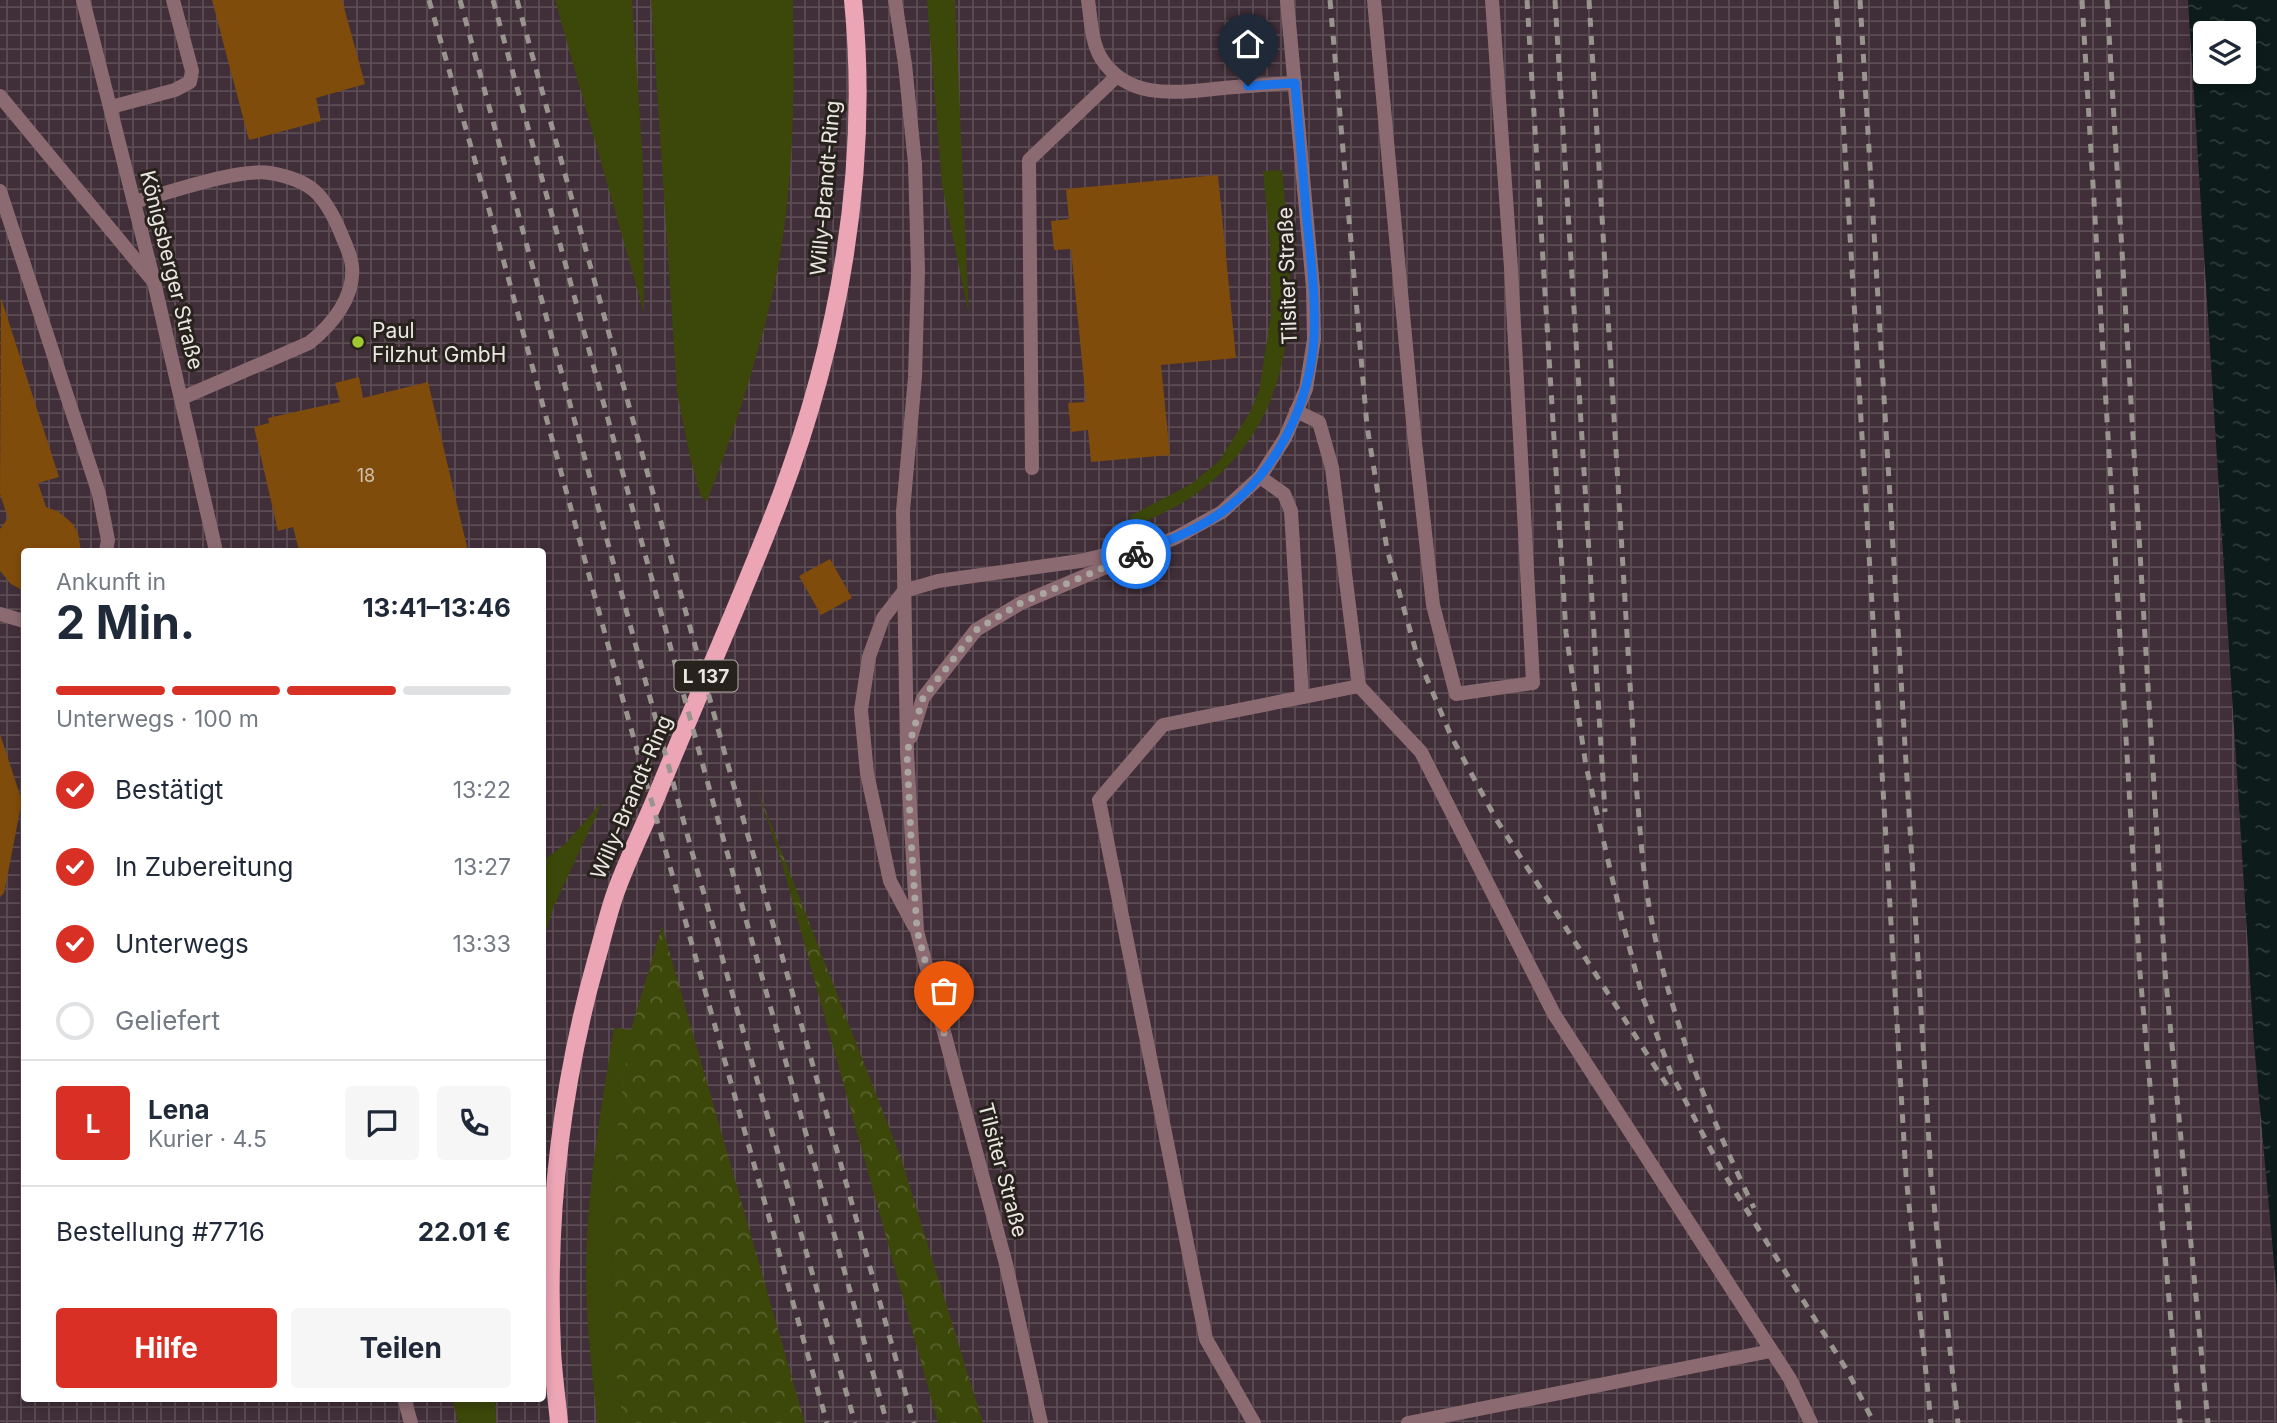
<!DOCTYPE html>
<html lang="de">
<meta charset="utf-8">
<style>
:root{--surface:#fff;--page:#f6f6f7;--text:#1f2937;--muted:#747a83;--line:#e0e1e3;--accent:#d93025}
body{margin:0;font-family:Inter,sans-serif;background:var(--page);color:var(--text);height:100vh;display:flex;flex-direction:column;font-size:26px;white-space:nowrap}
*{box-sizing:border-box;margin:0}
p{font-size:23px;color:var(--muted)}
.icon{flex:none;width:38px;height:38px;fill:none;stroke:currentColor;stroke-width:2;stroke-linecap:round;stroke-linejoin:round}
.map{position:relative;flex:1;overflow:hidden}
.panel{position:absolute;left:21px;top:548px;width:525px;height:854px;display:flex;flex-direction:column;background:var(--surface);border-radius:7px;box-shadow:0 4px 10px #0003}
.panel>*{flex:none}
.controls{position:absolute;left:2193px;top:21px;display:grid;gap:14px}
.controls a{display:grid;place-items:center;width:63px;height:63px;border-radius:7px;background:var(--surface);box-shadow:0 4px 10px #0003;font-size:35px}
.pin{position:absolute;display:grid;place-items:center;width:60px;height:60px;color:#fff;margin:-72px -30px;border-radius:50% 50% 50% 0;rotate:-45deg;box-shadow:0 0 7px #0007}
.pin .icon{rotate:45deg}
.courier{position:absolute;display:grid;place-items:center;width:70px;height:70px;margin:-35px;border:5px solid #1a73e8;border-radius:50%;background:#fff;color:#222;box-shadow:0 2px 9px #0007}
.headline em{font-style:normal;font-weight:700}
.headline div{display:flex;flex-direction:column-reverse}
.headline{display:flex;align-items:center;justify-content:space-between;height:119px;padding:0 35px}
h1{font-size:46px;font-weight:700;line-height:52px}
.bar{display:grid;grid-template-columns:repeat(4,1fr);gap:10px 7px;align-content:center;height:84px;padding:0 35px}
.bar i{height:9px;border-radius:5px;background:var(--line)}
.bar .active{background:var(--accent)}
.bar p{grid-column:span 4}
.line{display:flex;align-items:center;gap:18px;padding:0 35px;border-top:2px solid var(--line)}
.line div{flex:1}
.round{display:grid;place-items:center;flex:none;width:74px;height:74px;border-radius:7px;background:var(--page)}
ol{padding:0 35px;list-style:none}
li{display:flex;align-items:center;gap:21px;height:77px}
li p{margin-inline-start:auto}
li .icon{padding:7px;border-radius:50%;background:var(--accent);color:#fff;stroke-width:4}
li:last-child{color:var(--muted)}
li i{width:38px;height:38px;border:4px solid var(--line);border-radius:50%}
.action{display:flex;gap:14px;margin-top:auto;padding:14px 35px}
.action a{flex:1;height:80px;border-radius:7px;background:var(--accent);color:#fff;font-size:28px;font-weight:700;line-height:80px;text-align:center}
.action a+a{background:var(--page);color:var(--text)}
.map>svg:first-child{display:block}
</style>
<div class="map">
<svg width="2277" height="1423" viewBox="0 0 2277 1423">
<defs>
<pattern id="industrial-grid" width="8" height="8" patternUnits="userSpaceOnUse" patternTransform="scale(1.75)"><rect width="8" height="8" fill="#402e38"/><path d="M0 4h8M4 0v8" fill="none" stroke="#5c4c54"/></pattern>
<pattern id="forest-crowns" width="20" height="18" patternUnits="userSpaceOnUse" patternTransform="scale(1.75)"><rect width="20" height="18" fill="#3c4809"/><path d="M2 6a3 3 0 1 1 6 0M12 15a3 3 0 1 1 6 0" fill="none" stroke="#58622d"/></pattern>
<pattern id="water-ripples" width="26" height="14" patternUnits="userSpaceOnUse" patternTransform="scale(1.75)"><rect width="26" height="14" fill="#0d1b1b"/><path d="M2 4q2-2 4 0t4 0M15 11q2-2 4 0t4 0" fill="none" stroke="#303c3c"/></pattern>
</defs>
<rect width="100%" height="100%" fill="#322b25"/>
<!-- industrial -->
<path fill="url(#industrial-grid)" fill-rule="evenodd" d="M0,0H2188L2254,1042L2277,1295V1423H0ZM24,551H542V1398H24Z"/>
<!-- grass -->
<g fill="#3c4809">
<polygon points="555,0 632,0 643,163 644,313"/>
<path d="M651,0H793C795,97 794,197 773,292C756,364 734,433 707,501L701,497L690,457L677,392Z"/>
<polygon points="927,0 955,0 969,315 942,185"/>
<path d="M1282,170C1294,286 1307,405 1205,487C1185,504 1159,515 1135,526L1130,516L1191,484L1219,461L1249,414L1259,391L1271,315L1270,244L1263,171Z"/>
<polygon points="603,801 554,906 543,939 543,861 565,844"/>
<path d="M614,1028L631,1030L618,1117L610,1322L623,1423H597C594,1386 589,1348 587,1311C582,1216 599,1121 614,1028Z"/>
<polygon points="452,1398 495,1398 496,1423 458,1423"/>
</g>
<!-- forest -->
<g fill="url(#forest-crowns)">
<polygon points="754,781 901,1158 983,1423 938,1423 781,860"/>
<polygon points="662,926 805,1423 623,1423 610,1322 618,1117 631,1030"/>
</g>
<!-- water -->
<path fill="url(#water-ripples)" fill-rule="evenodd" d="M2188,0H2277V1295L2254,1042ZM2205,33H2244V72H2205Z"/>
<!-- building -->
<g fill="#804c0c">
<polygon points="212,0 342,0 365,84 316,98 321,121 249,140"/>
<polygon points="1218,175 1236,358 1161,365 1170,455 1091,462 1088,430 1071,432 1068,403 1086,402 1071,249 1054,250 1051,221 1069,219 1066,189"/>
<polygon points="1,298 59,477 38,483 46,507 59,512 73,524 78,533 81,551 24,551 24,591 11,584 0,571 0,529 8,518 0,494"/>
<polygon points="359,377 363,398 428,382 468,551 299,551 293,527 278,531 254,427 269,423 268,418 340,402 335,383"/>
<polygon points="830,559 852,598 821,615 799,576"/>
<polygon points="0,734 22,801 4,893 0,897"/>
</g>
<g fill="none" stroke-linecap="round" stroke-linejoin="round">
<!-- lane -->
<g stroke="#8c6a71" stroke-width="14">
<path d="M1088,0C1091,19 1091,41 1101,58C1129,102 1180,92 1224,88C1248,86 1271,84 1295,83"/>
<polyline points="1374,0 1414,433 1433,605 1456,694 1533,683 1511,268 1492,0"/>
<polyline points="0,96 154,282"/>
<polyline points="111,107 175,90 190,82 192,71 173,0"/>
<polyline points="0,191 99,494 108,540 106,551"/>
<path d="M134,202C168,193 238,168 270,173C311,180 324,194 340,231C344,242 351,254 352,266C355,297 332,325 309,343L182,398"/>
<polyline points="1296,411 1319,422 1332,468 1359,686"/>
<polyline points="1032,468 1029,160 1116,77"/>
<polyline points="1260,477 1284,494 1291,511 1302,697"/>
<polyline points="0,614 24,621"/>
<polyline points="1254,1423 1206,1339 1099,800 1163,725 1359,686 1421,752 1554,1014 1790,1379 1811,1423"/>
<polyline points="1408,1423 1771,1351"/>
</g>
<!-- street -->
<g stroke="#8c6a71" stroke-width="14">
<polyline points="83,0 154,282 216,551"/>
<polyline points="895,0 905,64 915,164 918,271 915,377 903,511 907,752 917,931 1006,1264 1041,1423"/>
<polyline points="911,737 923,698 976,630 1021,603 1177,537 1222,512 1260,477 1285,438 1306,389 1314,339 1313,288 1287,0"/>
<polyline points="914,926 890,881 867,773 861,710 869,657 883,618 904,591 938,581 1080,561 1134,548"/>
<polyline points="404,1398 411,1423"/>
</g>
<!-- primary -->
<path stroke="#eba5b5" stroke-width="18" d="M559,1423C557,1399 553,1374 552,1349C546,1219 561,1087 596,961C602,940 607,918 614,897C626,862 643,829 657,795C697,697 741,600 779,501C839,343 870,169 853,0"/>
<!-- rail -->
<g stroke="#99948f" stroke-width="5" stroke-dasharray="9 9" stroke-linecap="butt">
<polyline points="429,0 502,255 623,700 827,1423"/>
<polyline points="460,0 692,852 855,1423"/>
<polyline points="493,0 713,802 887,1423"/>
<polyline points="517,0 728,765 914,1423"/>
<polyline points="1330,0 1367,426 1387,549 1417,655 1451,736 1496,819 1672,1093"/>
<polyline points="1527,0 1566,633 1586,766 1621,916 1642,995 1671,1073 1721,1169 1848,1372 1874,1423"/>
<polyline points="1555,0 1605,812"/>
<path d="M1589,0L1636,784C1640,824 1642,866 1649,906C1667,1010 1708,1113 1754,1208"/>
<polyline points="1836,0 1906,1175 1931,1423"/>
<polyline points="1860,0 1931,1176 1958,1423"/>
<polyline points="2082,0 2140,973 2180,1423"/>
<polyline points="2107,0 2165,971 2208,1423"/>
</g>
</g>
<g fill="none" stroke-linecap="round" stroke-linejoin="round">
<!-- done -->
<polyline stroke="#aaa5a0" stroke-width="7" stroke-dasharray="0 12.6" points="944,1033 917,930 911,839 907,752 923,698 976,630 1021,603 1136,554"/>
<!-- route -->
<path stroke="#1a73e8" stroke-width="9" d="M1136,554C1165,542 1197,530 1222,512C1276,473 1310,404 1314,338C1316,299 1311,260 1307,221C1303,175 1299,129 1295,83L1248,86"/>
</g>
<!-- markers -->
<circle fill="#9eca2f" stroke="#28221c" stroke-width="2.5" cx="358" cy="342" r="7"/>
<g text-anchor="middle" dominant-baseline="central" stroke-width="6" stroke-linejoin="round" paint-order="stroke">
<!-- number labels -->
<g font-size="18" fill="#d0c0ac">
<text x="366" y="475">18</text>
</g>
<!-- shield labels -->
<rect fill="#28221c" stroke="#b0aba7" stroke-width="2" x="674.5" y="660.5" width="63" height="31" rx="5"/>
<g font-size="19" font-weight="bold" fill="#eae6e2">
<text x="706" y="676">L 137</text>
</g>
<!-- street labels -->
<g font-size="21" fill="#eae6e2" stroke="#28221c">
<text transform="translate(825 188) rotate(-85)">Willy-Brandt-Ring</text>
<text transform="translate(172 270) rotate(76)">Königsberger Straße</text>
<text transform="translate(1287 276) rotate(-92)">Tilsiter Straße</text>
<text transform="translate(631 797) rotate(-67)">Willy-Brandt-Ring</text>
<text transform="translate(1003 1170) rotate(75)">Tilsiter Straße</text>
</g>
<!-- poi labels -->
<g font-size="21" fill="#eae6e2" stroke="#28221c" text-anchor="start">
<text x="372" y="330">Paul<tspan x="372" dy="24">Filzhut GmbH</tspan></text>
</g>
</g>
</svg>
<div class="controls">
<a><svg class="icon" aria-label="layers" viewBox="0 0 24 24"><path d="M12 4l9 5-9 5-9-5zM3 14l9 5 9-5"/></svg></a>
</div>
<div class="pin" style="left:944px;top:1033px;background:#ea580c"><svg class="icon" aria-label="bag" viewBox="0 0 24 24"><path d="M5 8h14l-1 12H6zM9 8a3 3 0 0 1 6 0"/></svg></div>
<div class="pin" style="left:1248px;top:86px;background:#1f2937"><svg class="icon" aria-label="home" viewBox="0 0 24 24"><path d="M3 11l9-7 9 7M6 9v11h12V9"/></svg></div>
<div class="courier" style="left:1136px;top:554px"><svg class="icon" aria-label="bike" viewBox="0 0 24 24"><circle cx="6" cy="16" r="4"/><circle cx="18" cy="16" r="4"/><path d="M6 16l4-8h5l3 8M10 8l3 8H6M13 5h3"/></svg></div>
<section class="panel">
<div class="headline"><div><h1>2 Min.</h1><p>Ankunft in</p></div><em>13:41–13:46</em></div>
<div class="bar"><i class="active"></i><i class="active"></i><i class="active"></i><i></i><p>Unterwegs · 100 m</p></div>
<ol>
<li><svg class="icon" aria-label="check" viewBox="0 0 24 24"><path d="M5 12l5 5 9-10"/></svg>Bestätigt<p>13:22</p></li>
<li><svg class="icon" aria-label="check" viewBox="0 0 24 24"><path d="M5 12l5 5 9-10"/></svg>In Zubereitung<p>13:27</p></li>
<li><svg class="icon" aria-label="check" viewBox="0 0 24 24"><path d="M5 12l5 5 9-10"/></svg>Unterwegs<p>13:33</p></li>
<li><i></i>Geliefert</li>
</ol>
<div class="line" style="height:126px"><b class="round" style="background:var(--accent);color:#fff">L</b><div><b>Lena</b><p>Kurier · 4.5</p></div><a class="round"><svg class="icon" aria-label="chat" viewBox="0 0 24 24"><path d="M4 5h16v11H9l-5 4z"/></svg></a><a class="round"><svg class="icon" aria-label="phone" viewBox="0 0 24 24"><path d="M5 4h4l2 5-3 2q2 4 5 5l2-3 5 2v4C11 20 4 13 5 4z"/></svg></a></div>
<div class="line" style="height:91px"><div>Bestellung #7716</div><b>22.01 €</b></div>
<div class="action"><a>Hilfe</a><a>Teilen</a></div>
</section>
</div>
